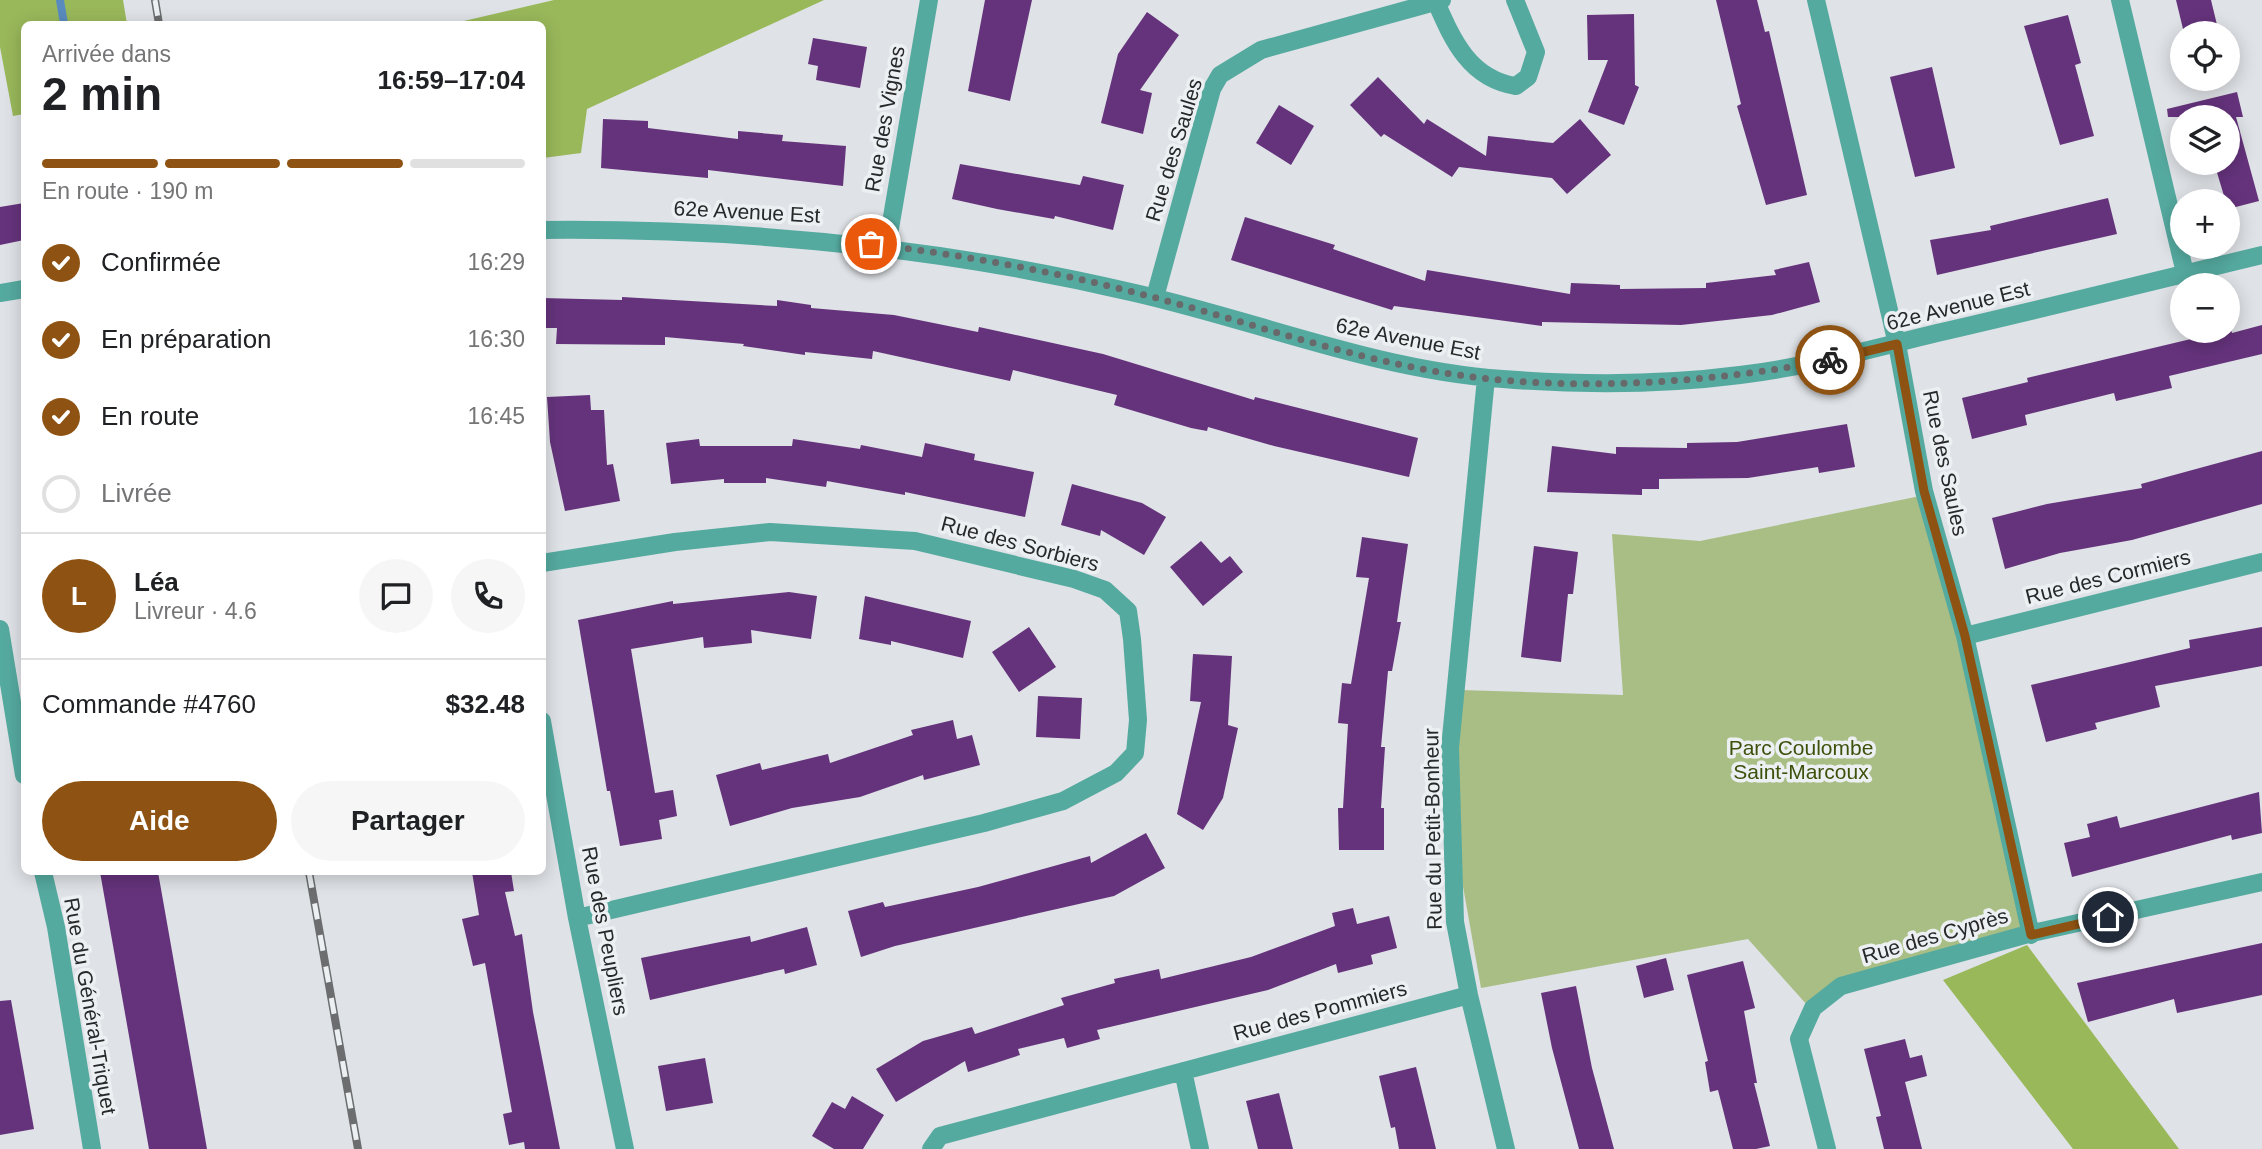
<!DOCTYPE html>
<html lang="fr">
<meta charset="utf-8">
<style>
body{margin:0;font-family:Helvetica,sans-serif;background:#f6f6f6;color:#202124;height:100vh;display:flex;flex-direction:column;font-size:26px;white-space:nowrap}
*{box-sizing:border-box;margin:0}
p{font-size:23px;color:#757577}
.icon{flex:none;width:38px;height:38px;fill:none;stroke:currentColor;stroke-width:2;stroke-linecap:round;stroke-linejoin:round}
.map{position:relative;flex:1;overflow:hidden}
.side{position:absolute;left:21px;top:21px;width:525px;height:854px;display:flex;flex-direction:column;background:#fff;border-radius:10px;box-shadow:0 4px 18px #0003}
.side>*{flex:none}
.fabs{position:absolute;left:2170px;top:21px;display:grid;gap:14px}
.fabs a{display:grid;place-items:center;width:70px;height:70px;border-radius:50%;background:#fff;box-shadow:0 4px 18px #0003;font-size:35px}
.pin{position:absolute;display:grid;place-items:center;width:60px;height:60px;color:#fff;margin:-30px;border:4px solid #fff;border-radius:50%;box-shadow:0 2px 7px #0007}
.courier{position:absolute;display:grid;place-items:center;width:70px;height:70px;margin:-35px;border:5px solid #8e5312;border-radius:50%;background:#fff;color:#222;box-shadow:0 2px 9px #0007}
.overview em{font-style:normal;font-weight:700}
.overview div{display:flex;flex-direction:column-reverse}
.overview{display:flex;align-items:center;justify-content:space-between;height:119px;padding:0 21px}
h1{font-size:46px;font-weight:700;line-height:52px}
.bar{display:grid;grid-template-columns:repeat(4,1fr);gap:10px 7px;align-content:center;height:84px;padding:0 21px}
.bar i{height:9px;border-radius:5px;background:#e0e0e0}
.bar .on{background:#8e5312}
.bar p{grid-column:span 4}
.line{display:flex;align-items:center;gap:18px;padding:0 21px;border-top:2px solid #e0e0e0}
.line div{flex:1}
.round{display:grid;place-items:center;flex:none;width:74px;height:74px;border-radius:37px;background:#f6f6f6}
ol{padding:0 21px;list-style:none}
li{display:flex;align-items:center;gap:21px;height:77px}
li p{margin-inline-start:auto}
li .icon{padding:7px;border-radius:50%;background:#8e5312;color:#fff;stroke-width:4}
li:last-child{color:#757577}
li i{width:38px;height:38px;border:4px solid #e0e0e0;border-radius:50%}
.primary-button{display:flex;gap:14px;margin-top:auto;padding:14px 21px}
.primary-button a{flex:1;height:80px;border-radius:42px;background:#8e5312;color:#fff;font-size:28px;font-weight:700;line-height:80px;text-align:center}
.primary-button a+a{background:#f6f6f6;color:#202124}
.map>svg:first-child{display:block}
</style>
<div class="map">
<svg width="2262" height="1149" viewBox="0 0 2262 1149">
<rect width="100%" height="100%" fill="#dfe2e6"/>
<!-- green -->
<path fill="#a9be85" d="M 1925,495 L 2028,934 L 1808,1006 L 1748,939 L 1481,988 L 1455,841 L 1460,690 L 1623,695 L 1612,534 L 1700,541 Z"/>
<!-- forest -->
<path fill="#99b85a" d="M 0,0 L 123,0 L 127,24 L 24,24 L 24,114 L 13,116 L 0,47 Z
M 554,0 L 824,0 L 587,109 L 581,153 L 543,158 L 542,24 L 451,24 Z
M 2027,945 L 2179,1149 L 2073,1149 L 1943,980 Z"/>
<g fill="none" stroke-linecap="round" stroke-linejoin="round">
<!-- stream -->
<path stroke="#5a8bbe" stroke-width="8" d="M 60,0 L 64,24"/>
</g>
<!-- building -->
<path fill="#65337c" d="M 985,0 L 1032,0 L 1010,101 L 968,91 Z
M 1716,0 L 1757,0 L 1765,32 L 1769,31 L 1807,195 L 1766,205 L 1737,106 L 1741,104 Z
M 2176,0 L 2211,0 L 2219,33 L 2184,33 Z
M 1147,12 L 1179,35 L 1140,90 L 1152,93 L 1143,134 L 1101,123 L 1118,54 Z
M 1634,14 L 1635,85 L 1639,87 L 1624,125 L 1588,112 L 1608,60 L 1588,60 L 1587,15 Z
M 2068,15 L 2081,63 L 2075,65 L 2094,136 L 2060,145 L 2024,26 Z
M 813,38 L 867,47 L 860,88 L 816,80 L 818,66 L 808,64 Z
M 1932,67 L 1955,168 L 1915,177 L 1890,77 Z
M 1378,77 L 1424,124 L 1427,119 L 1486,156 L 1488,136 L 1553,143 L 1580,119 L 1611,155 L 1567,194 L 1552,178 L 1459,167 L 1452,177 L 1384,134 L 1381,137 L 1350,105 Z
M 2237,92 L 2243,117 L 2236,117 L 2259,201 L 2228,209 L 2215,166 L 2228,163 L 2228,117 L 2168,117 L 2167,109 Z
M 1279,105 L 1314,126 L 1291,165 L 1256,143 Z
M 603,119 L 648,121 L 648,128 L 738,139 L 738,131 L 783,135 L 782,141 L 846,146 L 843,186 L 708,170 L 708,178 L 601,168 Z
M 960,164 L 1080,185 L 1083,176 L 1124,185 L 1113,230 L 1055,216 L 1054,219 L 997,209 L 952,199 Z
M 2108,198 L 2117,234 L 1937,275 L 1930,240 L 1991,230 L 1990,226 Z
M 24,203 L 24,240 L 0,245 L 0,207 Z
M 1245,217 L 1335,245 L 1333,249 L 1425,281 L 1427,270 L 1570,294 L 1571,283 L 1620,285 L 1620,289 L 1706,288 L 1706,283 L 1776,275 L 1774,270 L 1809,262 L 1820,302 L 1772,315 L 1681,325 L 1542,322 L 1542,326 L 1394,306 L 1392,310 L 1231,260 Z
M 622,297 L 777,306 L 777,300 L 811,305 L 811,308 L 894,315 L 978,332 L 979,327 L 1103,354 L 1254,400 L 1255,397 L 1418,438 L 1409,477 L 1274,446 L 1208,427 L 1207,431 L 1191,428 L 1114,405 L 1117,395 L 1013,370 L 1010,381 L 873,351 L 872,359 L 805,352 L 805,355 L 743,346 L 744,344 L 665,337 L 665,345 L 556,344 L 557,328 L 542,328 L 542,298 L 622,300 Z
M 2262,325 L 2262,354 L 2169,376 L 2172,388 L 2116,401 L 2114,393 L 2025,415 L 2027,425 L 1972,439 L 1962,398 L 2028,382 L 2027,378 L 2191,339 L 2190,336 L 2228,331 L 2230,327 L 2232,333 Z
M 590,395 L 591,410 L 604,410 L 607,465 L 613,464 L 620,501 L 565,511 L 550,442 L 547,397 Z
M 1847,424 L 1855,467 L 1819,473 L 1818,467 L 1748,478 L 1659,479 L 1659,489 L 1642,489 L 1642,495 L 1547,492 L 1552,446 L 1616,454 L 1616,447 L 1687,448 L 1687,443 L 1737,442 Z
M 699,439 L 700,446 L 792,446 L 793,439 L 860,449 L 861,445 L 922,457 L 925,443 L 975,454 L 974,460 L 1034,472 L 1025,517 L 905,492 L 905,495 L 827,481 L 826,487 L 766,478 L 766,483 L 724,483 L 724,479 L 671,484 L 666,443 Z
M 2262,451 L 2262,504 L 2132,540 L 2060,553 L 2005,569 L 1992,518 L 2047,504 L 2142,488 L 2141,484 Z
M 1072,484 L 1142,503 L 1166,517 L 1144,555 L 1101,530 L 1100,536 L 1061,525 Z
M 1362,537 L 1408,544 L 1397,622 L 1401,622 L 1392,671 L 1388,671 L 1381,747 L 1385,747 L 1381,808 L 1384,808 L 1384,850 L 1339,850 L 1338,808 L 1343,808 L 1348,724 L 1338,723 L 1342,683 L 1351,684 L 1369,578 L 1356,577 Z
M 1201,541 L 1221,563 L 1230,556 L 1243,572 L 1203,606 L 1170,567 Z
M 1534,546 L 1578,552 L 1573,594 L 1568,594 L 1561,662 L 1521,657 Z
M 789,592 L 817,596 L 811,639 L 751,630 L 752,643 L 704,648 L 703,637 L 631,649 L 655,793 L 673,790 L 677,816 L 659,820 L 662,839 L 620,846 L 610,791 L 607,791 L 578,620 L 673,601 L 673,604 Z
M 865,596 L 971,621 L 963,658 L 891,641 L 891,645 L 859,639 Z
M 1029,627 L 1056,667 L 1019,692 L 992,652 Z
M 2262,627 L 2262,666 L 2155,686 L 2160,707 L 2095,723 L 2097,729 L 2046,742 L 2031,685 L 2190,648 L 2189,640 Z
M 1193,654 L 1232,656 L 1228,725 L 1238,728 L 1223,798 L 1203,830 L 1177,814 L 1201,702 L 1190,701 Z
M 1038,696 L 1082,698 L 1080,739 L 1036,737 Z
M 953,720 L 957,739 L 972,735 L 980,765 L 924,780 L 923,775 L 860,797 L 792,808 L 730,826 L 716,775 L 760,763 L 762,770 L 828,754 L 830,763 L 913,735 L 911,730 Z
M 2259,792 L 2262,833 L 2232,840 L 2231,835 L 2072,877 L 2064,843 L 2090,837 L 2087,824 L 2117,816 L 2120,828 Z
M 1146,833 L 1165,868 L 1114,896 L 895,946 L 861,957 L 848,911 L 883,902 L 885,907 L 978,887 L 1090,856 L 1091,863 Z
M 100,872 L 158,872 L 207,1149 L 149,1149 Z
M 472,872 L 511,872 L 514,891 L 505,892 L 515,936 L 522,934 L 533,1012 L 560,1149 L 525,1149 L 524,1142 L 509,1145 L 503,1114 L 512,1112 L 485,963 L 473,966 L 462,919 L 479,915 Z
M 1353,908 L 1357,924 L 1389,916 L 1397,948 L 1371,955 L 1373,964 L 1338,973 L 1336,964 L 1268,990 L 1097,1030 L 1100,1039 L 1067,1048 L 1064,1038 L 1018,1049 L 1020,1055 L 968,1072 L 965,1061 L 896,1102 L 876,1069 L 923,1041 L 972,1027 L 975,1034 L 1064,1005 L 1061,998 L 1115,983 L 1114,979 L 1159,969 L 1161,979 L 1251,957 L 1335,926 L 1332,913 Z
M 807,927 L 817,965 L 785,974 L 784,969 L 650,1000 L 641,958 L 750,936 L 751,942 Z
M 2262,943 L 2262,995 L 2177,1013 L 2174,999 L 2088,1022 L 2077,983 Z
M 1666,958 L 1674,990 L 1644,998 L 1636,966 Z
M 1743,961 L 1755,1008 L 1744,1011 L 1757,1083 L 1754,1083 L 1770,1146 L 1756,1149 L 1733,1149 L 1718,1090 L 1710,1092 L 1705,1062 L 1708,1061 L 1687,975 Z
M 1576,986 L 1592,1068 L 1614,1149 L 1579,1149 L 1552,1048 L 1541,993 Z
M 11,1000 L 34,1129 L 0,1135 L 0,1001 Z
M 1905,1039 L 1910,1058 L 1922,1055 L 1927,1076 L 1905,1082 L 1922,1149 L 1884,1149 L 1876,1117 L 1881,1116 L 1864,1049 Z
M 705,1058 L 713,1103 L 666,1111 L 658,1066 Z
M 1416,1067 L 1436,1149 L 1399,1149 L 1395,1127 L 1391,1128 L 1379,1076 Z
M 1279,1093 L 1293,1149 L 1258,1149 L 1246,1101 Z
M 852,1096 L 884,1115 L 863,1149 L 834,1149 L 812,1136 L 832,1102 L 845,1109 Z"/>
<g fill="none" stroke-linecap="round" stroke-linejoin="round">
<!-- minor -->
<path stroke="#55aaa0" stroke-width="18" d="M 1816,0 L 1897,344 L 1924,491 L 1965,636 L 2031,935
M 2120,0 L 2185,273
M 1436,2 C 1453,41 1470,79 1516,86 L 1528,77 L 1536,52 L 1515,0
M 542,230 C 743,228 940,247 1135,293 C 1258,321 1376,370 1503,379 C 1580,385 1662,385 1740,375 C 1807,367 1871,349 1937,333 C 2046,308 2154,281 2262,255
M 887,246 L 929,0
M 0,293 L 24,289
M 1155,297 L 1212,89 L 1220,75 L 1261,50 L 1442,0
M 1486,378 L 1450,748 L 1455,922 L 1469,995 L 1506,1149
M 542,563 L 675,542 L 770,532 L 915,541 L 1074,579 L 1105,590 L 1128,611 L 1132,639 L 1138,720 L 1135,753 L 1116,773 L 1063,801 L 984,823 L 577,918
M 0,629 L 24,775
M 1965,636 L 2262,562
M 542,721 L 577,918 L 625,1149
M 43,872 L 56,927 L 92,1149
M 1183,1071 L 1200,1149
M 931,1149 L 940,1136 L 1469,995
M 1827,1149 L 1799,1039 L 1813,1008 L 1841,986 L 2028,934 L 2262,882"/>
<!-- rail casing -->
<g stroke="#6b6d6f" stroke-width="8">
<path id="rail" d="M 155,0 L 159,24
M 309,872 L 358,1149"/>
</g>
<!-- rail -->
<use href="#rail" stroke="#ecf0f3" stroke-width="5" stroke-dasharray="16" stroke-linecap="butt"/>
</g>
<g fill="none" stroke-linecap="round" stroke-linejoin="round">
<!-- done -->
<path stroke="#67696b" stroke-width="7" stroke-dasharray="0 12.6" d="M 871,244 C 973,256 1079,276 1178,304 C 1273,330 1367,363 1466,376 C 1582,392 1715,382 1830,360"/>
<!-- route -->
<path stroke="#8e5312" stroke-width="9" d="M 1830,360 L 1897,344 L 1924,491 L 1965,636 L 2031,935 L 2108,917"/>
</g>
<g text-anchor="middle" stroke-width="7" stroke-linejoin="round" paint-order="stroke">
<!-- street labels -->
<g font-size="21" fill="#272829" stroke="#ecf0f3">
<text transform="translate(885 119) rotate(-80)" y="7">Rue des Vignes</text>
<text transform="translate(1174 150) rotate(-73)" y="7">Rue des Saules</text>
<text transform="translate(747 212) rotate(3)" y="7">62e Avenue Est</text>
<text transform="translate(1958 306) rotate(-14)" y="7">62e Avenue Est</text>
<text transform="translate(1408 339) rotate(11)" y="7">62e Avenue Est</text>
<text transform="translate(1945 463) rotate(78)" y="7">Rue des Saules</text>
<text transform="translate(1020 544) rotate(15)" y="7">Rue des Sorbiers</text>
<text transform="translate(2108 577) rotate(-14)" y="7">Rue des Cormiers</text>
<text transform="translate(1433 829) rotate(-91)" y="7">Rue du Petit-Bonheur</text>
<text transform="translate(605 931) rotate(79)" y="7">Rue des Peupliers</text>
<text transform="translate(1935 936) rotate(-16)" y="7">Rue des Cyprès</text>
<text transform="translate(90 1006) rotate(80)" y="7">Rue du Général-Triquet</text>
<text transform="translate(1320 1011) rotate(-15)" y="7">Rue des Pommiers</text>
</g>
<!-- park labels -->
<g font-size="21" fill="#3d510b" stroke="#ecf0f3">
<text x="1801" y="755">Parc Coulombe<tspan x="1801" dy="24">Saint-Marcoux</tspan></text>
</g>
</g>
</svg>
<div class="fabs">
<a><svg class="icon" aria-label="locate" viewBox="0 0 24 24"><circle cx="12" cy="12" r="6"/><path d="M12 2v4M12 18v4M2 12h4M18 12h4"/></svg></a>
<a><svg class="icon" aria-label="layers" viewBox="0 0 24 24"><path d="M12 4l9 5-9 5-9-5zM3 14l9 5 9-5"/></svg></a>
<a>+</a>
<a>−</a>
</div>
<div class="pin" style="left:871px;top:244px;background:#ea580c"><svg class="icon" aria-label="bag" viewBox="0 0 24 24"><path d="M5 8h14l-1 12H6zM9 8a3 3 0 0 1 6 0"/></svg></div>
<div class="pin" style="left:2108px;top:917px;background:#1f2937"><svg class="icon" aria-label="home" viewBox="0 0 24 24"><path d="M3 11l9-7 9 7M6 9v11h12V9"/></svg></div>
<div class="courier" style="left:1830px;top:360px"><svg class="icon" aria-label="bike" viewBox="0 0 24 24"><circle cx="6" cy="16" r="4"/><circle cx="18" cy="16" r="4"/><path d="M6 16l4-8h5l3 8M10 8l3 8H6M13 5h3"/></svg></div>
<section class="side">
<div class="overview"><div><h1>2 min</h1><p>Arrivée dans</p></div><em>16:59–17:04</em></div>
<div class="bar"><i class="on"></i><i class="on"></i><i class="on"></i><i></i><p>En route · 190 m</p></div>
<ol>
<li><svg class="icon" aria-label="check" viewBox="0 0 24 24"><path d="M5 12l5 5 9-10"/></svg>Confirmée<p>16:29</p></li>
<li><svg class="icon" aria-label="check" viewBox="0 0 24 24"><path d="M5 12l5 5 9-10"/></svg>En préparation<p>16:30</p></li>
<li><svg class="icon" aria-label="check" viewBox="0 0 24 24"><path d="M5 12l5 5 9-10"/></svg>En route<p>16:45</p></li>
<li><i></i>Livrée</li>
</ol>
<div class="line" style="height:126px"><b class="round" style="background:#8e5312;color:#fff">L</b><div><b>Léa</b><p>Livreur · 4.6</p></div><a class="round"><svg class="icon" aria-label="chat" viewBox="0 0 24 24"><path d="M4 5h16v11H9l-5 4z"/></svg></a><a class="round"><svg class="icon" aria-label="phone" viewBox="0 0 24 24"><path d="M5 4h4l2 5-3 2q2 4 5 5l2-3 5 2v4C11 20 4 13 5 4z"/></svg></a></div>
<div class="line" style="height:91px"><div>Commande #4760</div><b>$32.48</b></div>
<div class="primary-button"><a>Aide</a><a>Partager</a></div>
</section>
</div>
